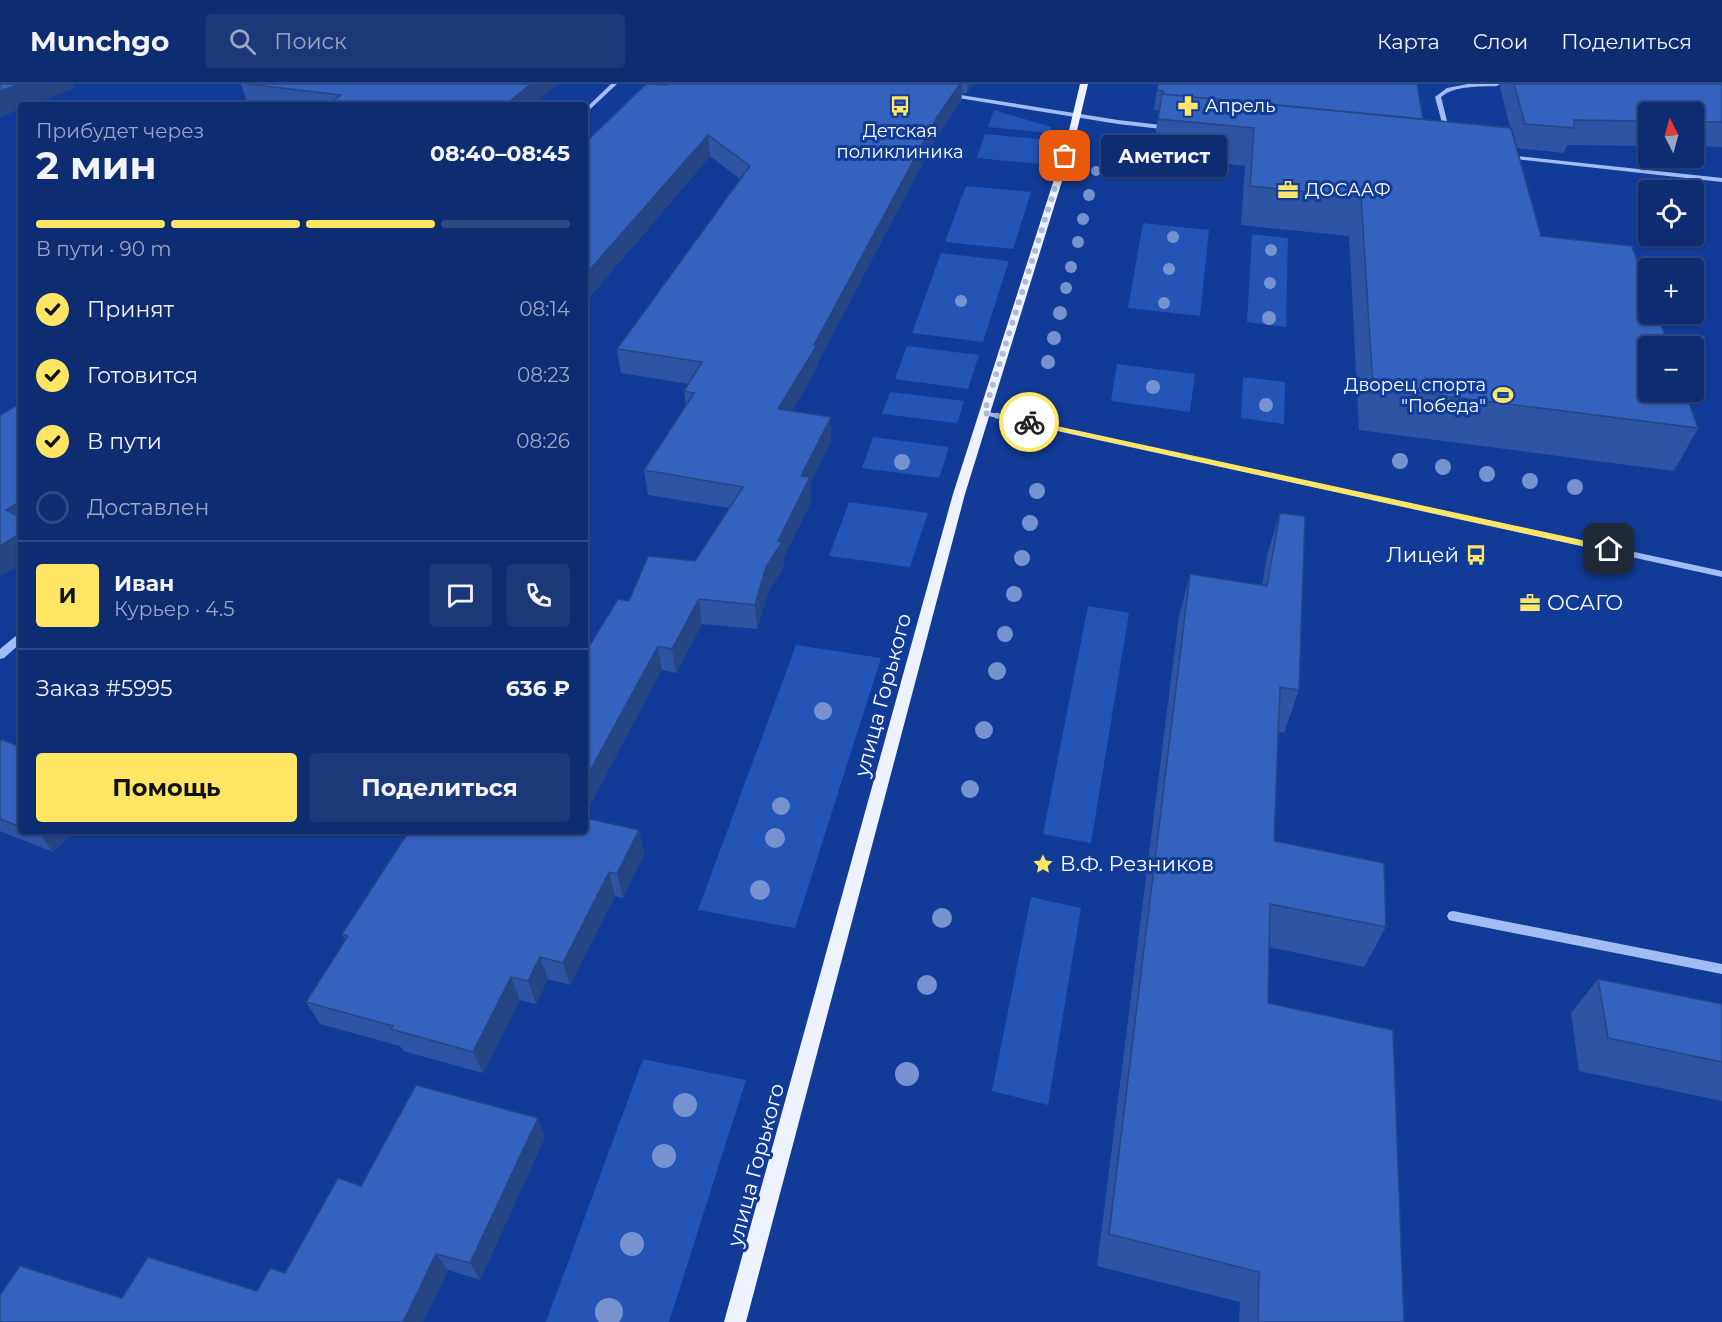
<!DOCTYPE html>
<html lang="ru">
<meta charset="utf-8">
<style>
body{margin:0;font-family:Montserrat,sans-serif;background:#1b3879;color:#f1f3f6;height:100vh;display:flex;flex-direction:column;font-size:22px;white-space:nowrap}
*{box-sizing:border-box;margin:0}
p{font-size:20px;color:#9aa7c3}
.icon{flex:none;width:33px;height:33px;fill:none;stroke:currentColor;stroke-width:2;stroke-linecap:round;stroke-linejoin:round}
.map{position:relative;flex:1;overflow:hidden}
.drawer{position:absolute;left:18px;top:18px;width:570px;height:732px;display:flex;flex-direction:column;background:#0d2c71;border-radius:6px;box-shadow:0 2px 4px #0004,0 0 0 2px #2d4884}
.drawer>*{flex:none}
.needle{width:39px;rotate:354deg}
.tools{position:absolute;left:1638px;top:18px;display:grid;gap:12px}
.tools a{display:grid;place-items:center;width:66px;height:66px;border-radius:6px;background:#0d2c71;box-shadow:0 2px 4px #0004,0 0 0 2px #2d4884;font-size:30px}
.pin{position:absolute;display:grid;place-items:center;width:51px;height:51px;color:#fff;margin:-26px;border-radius:12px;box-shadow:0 3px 9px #0006}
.courier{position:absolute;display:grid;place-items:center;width:60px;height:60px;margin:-30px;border:4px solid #ffe564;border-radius:50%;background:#fff;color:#222;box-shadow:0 2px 8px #0007}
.bubble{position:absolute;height:42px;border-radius:6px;background:#0d2c71;box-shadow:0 2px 4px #0004,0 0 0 2px #2d4884;font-size:20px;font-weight:700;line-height:42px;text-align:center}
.summary em{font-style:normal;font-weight:700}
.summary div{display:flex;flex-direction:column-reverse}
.summary{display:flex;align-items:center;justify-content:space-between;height:102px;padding:0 18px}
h1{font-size:39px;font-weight:700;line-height:45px}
.bar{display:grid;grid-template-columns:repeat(4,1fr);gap:9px 6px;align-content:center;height:72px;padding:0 18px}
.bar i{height:8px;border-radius:4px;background:#2d4884}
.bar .current{background:#ffe564}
.bar p{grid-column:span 4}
.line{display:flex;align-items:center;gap:15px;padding:0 18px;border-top:2px solid #2d4884}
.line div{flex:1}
.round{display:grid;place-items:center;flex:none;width:63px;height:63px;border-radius:6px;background:#1b3879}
ol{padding:0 18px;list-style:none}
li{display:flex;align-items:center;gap:18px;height:66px}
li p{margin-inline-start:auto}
li .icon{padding:6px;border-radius:50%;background:#ffe564;color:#111;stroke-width:4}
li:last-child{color:#9aa7c3}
li i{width:33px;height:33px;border:3px solid #2d4884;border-radius:50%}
.button{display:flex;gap:12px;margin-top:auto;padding:12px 18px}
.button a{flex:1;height:69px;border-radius:6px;background:#ffe564;color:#111;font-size:24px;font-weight:700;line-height:69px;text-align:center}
.button a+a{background:#1b3879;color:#f1f3f6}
header{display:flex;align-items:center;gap:36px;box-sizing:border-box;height:84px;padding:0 30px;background:#0d2c71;border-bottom:2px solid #2d4884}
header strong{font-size:28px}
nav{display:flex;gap:33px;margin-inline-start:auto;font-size:21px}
.search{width:420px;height:54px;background:#1b3879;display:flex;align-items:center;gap:15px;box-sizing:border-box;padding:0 21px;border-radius:6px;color:#9aa7c3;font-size:22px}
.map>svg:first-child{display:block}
</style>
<header>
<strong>Munchgo</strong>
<div class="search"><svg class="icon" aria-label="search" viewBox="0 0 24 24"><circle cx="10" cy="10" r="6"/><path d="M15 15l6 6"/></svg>Поиск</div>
<nav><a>Карта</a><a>Слои</a><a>Поделиться</a></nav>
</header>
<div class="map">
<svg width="1722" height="1238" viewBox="0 0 1722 1238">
<rect width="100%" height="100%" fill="#113b97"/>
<!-- green -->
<path fill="#2354b6" d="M 994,26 L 1051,43 L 1050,49 L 988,43 Z
M 985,50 L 1047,56 L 1040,80 L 977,74 Z
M 966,102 L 1031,108 L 1013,165 L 945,158 Z
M 1143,139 L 1209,146 L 1200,232 L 1128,224 Z
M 1252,150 L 1288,154 L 1286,243 L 1247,238 Z
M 941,169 L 1009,177 L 983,258 L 912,249 Z
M 907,262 L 979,271 L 968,305 L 895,295 Z
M 1117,280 L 1195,290 L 1190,328 L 1111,317 Z
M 1243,293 L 1285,298 L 1284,340 L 1241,334 Z
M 890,308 L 964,317 L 957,339 L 882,330 Z
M 873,353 L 949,363 L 939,394 L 862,384 Z
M 849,418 L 928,429 L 910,483 L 829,472 Z
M 1088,522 L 1129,529 L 1091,759 L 1043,750 Z
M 796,561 L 881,574 L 795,844 L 698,826 Z
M 1031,813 L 1081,824 L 1048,1021 L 992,1007 Z
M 643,975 L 746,996 L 669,1238 L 546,1238 Z"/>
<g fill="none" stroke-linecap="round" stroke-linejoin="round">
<!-- minor -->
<path fill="#a1bdf4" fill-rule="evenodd" d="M 611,0 L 617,0 L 585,30 L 585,25 Z
M 1468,0 L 1500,0 L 1497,2 C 1479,3 1456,1 1441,13 L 1450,49 L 1445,50 L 1435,13 L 1447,4 Z
M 948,9 L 1118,36 L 1170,42 L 1173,44 L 1170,46 L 1118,40 L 946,12 L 945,11 Z
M 1507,71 L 1722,94 L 1722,98 L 1505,74 L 1505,72 Z
M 981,327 L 984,327 L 1722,487 L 1722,493 L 984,331 L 980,329 Z
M 21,550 L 21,559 L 4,574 L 0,575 L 0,565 L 17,551 Z
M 1453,827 L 1722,880 L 1722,890 L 1453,837 L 1449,836 L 1447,832 L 1449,828 Z"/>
<!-- major -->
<path fill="#eef2ff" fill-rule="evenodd" d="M 1080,0 L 1088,0 L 1075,55 L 965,410 L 746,1238 L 724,1238 L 953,410 L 1067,55 Z"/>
</g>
<!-- trees -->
<g fill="#7693d0">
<circle cx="1096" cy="87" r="5"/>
<circle cx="1089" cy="111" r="6"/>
<circle cx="1083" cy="135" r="6"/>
<circle cx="1173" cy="153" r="6"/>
<circle cx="1078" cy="158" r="6"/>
<circle cx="1271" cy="166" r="6"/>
<circle cx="1071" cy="183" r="6"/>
<circle cx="1169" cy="185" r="6"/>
<circle cx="1270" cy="199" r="6"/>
<circle cx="1066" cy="204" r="6"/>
<circle cx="961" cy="217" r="6"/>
<circle cx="1164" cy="219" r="6"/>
<circle cx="1060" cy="229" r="7"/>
<circle cx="1269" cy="234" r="7"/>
<circle cx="1054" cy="254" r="7"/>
<circle cx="1048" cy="278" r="7"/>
<circle cx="1153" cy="303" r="7"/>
<circle cx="1266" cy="321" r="7"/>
<circle cx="1400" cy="377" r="8"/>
<circle cx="902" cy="378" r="8"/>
<circle cx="1443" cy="383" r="8"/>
<circle cx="1487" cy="390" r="8"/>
<circle cx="1530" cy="397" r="8"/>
<circle cx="1575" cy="403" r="8"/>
<circle cx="1037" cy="407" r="8"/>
<circle cx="1030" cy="439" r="8"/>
<circle cx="1022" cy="474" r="8"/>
<circle cx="1014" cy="510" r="8"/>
<circle cx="1005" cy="550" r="8"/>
<circle cx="997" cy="587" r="9"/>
<circle cx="823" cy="627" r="9"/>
<circle cx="984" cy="646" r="9"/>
<circle cx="970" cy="705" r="9"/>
<circle cx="781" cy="722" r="9"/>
<circle cx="775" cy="754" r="10"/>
<circle cx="760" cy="806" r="10"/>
<circle cx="942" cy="834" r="10"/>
<circle cx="927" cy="901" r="10"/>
<circle cx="907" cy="990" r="12"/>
<circle cx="685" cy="1021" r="12"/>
<circle cx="664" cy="1072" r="12"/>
<circle cx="632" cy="1160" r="12"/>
<circle cx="609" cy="1228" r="14"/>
</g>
<!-- wall -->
<path fill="#2e54a3" d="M 241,0 L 558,0 L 532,21 L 272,21 L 247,18 Z
M 667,0 L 973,0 L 967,9 L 962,9 L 961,17 L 936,54 L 817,280 L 817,284 L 792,327 L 831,333 L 831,357 L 810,400 L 811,418 L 783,475 L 784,483 L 768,508 L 757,545 L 702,540 L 676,589 L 662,586 L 629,517 L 695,477 L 729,424 L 648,411 L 644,386 L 686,322 L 684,307 L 689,300 L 621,289 L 617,265 L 740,95 L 710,72 L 590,213 L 585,212 L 585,59 Z
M 1158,0 L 1423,35 L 1510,43 L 1500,3 L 1501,0 L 1722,0 L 1722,63 L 1694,62 L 1694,28 L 1648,28 L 1648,62 L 1567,61 L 1564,69 L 1517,64 L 1541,152 L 1698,344 L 1674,387 L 1359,346 L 1349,152 L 1241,141 L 1245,82 L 1152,72 L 1159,27 L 1154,26 Z
M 1280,429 L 1299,606 L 1284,649 L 1278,648 L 1274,757 L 1386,843 L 1364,883 L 1269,863 L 1268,919 L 1404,1238 L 1239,1238 L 1240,1218 L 1097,1182 L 1179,532 L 1190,490 L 1262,501 L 1267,471 Z
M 0,655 L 21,663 L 21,747 L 74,747 L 53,768 L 0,747 Z
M 639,746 L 644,770 L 623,814 L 615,812 L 570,901 L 548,895 L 536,920 L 520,916 L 483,989 L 403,967 L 400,962 L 320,940 L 306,918 L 346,857 L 342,850 Z
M 1598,895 L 1722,920 L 1722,1017 L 1579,987 L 1571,929 Z
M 545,1053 L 480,1196 L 448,1186 L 423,1238 L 122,1214 L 257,1207 L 285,1189 L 361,1102 Z"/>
<!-- shaded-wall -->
<path fill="#254584" d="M 19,0 L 73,0 L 75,4 L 31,21 L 21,21 L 21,25 L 0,33 L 0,7 Z
M 531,0 L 558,0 L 532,21 L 505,21 Z
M 960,0 L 962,0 L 961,17 L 936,54 L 817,280 L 817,284 L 779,349 L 778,325 L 937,33 Z
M 967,0 L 973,0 L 967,9 Z
M 708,51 L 710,72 L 590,213 L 586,190 Z
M 831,333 L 831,357 L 810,400 L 811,418 L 783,475 L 784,483 L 768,508 L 757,545 L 755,521 L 766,483 L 778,457 L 801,392 Z
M 21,417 L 21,447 L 6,426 Z
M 21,449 L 21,480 L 0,493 L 0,462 Z
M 699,515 L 702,540 L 676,589 L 672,565 Z
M 658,562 L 662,586 L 585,731 L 585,696 Z
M 639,746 L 644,770 L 623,814 L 617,790 Z
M 42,747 L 74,747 L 53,768 L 39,749 Z
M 609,788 L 615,812 L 570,901 L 563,879 Z
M 540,873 L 548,895 L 536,920 L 528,897 Z
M 511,893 L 520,916 L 483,989 L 473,968 Z
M 538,1034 L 545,1053 L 480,1196 L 470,1179 Z
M 436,1170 L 448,1186 L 423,1238 L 403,1238 Z"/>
<!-- building -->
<path fill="#3562bd" stroke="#254584" stroke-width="1.5" d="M 0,0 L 19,0 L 0,7 Z
M 247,0 L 531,0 L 505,21 L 327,21 L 341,11 Z
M 646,0 L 666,1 L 667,0 L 960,0 L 937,33 L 814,261 L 817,261 L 778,325 L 831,333 L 801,392 L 810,393 L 778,457 L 782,458 L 766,483 L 755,521 L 699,515 L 672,565 L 658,562 L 585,696 L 585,569 L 618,515 L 629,517 L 648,472 L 695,477 L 743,403 L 644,386 L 694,309 L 684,307 L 702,278 L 617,265 L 750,82 L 708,51 L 586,190 L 585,190 L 585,59 Z
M 1158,0 L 1417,0 L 1423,35 L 1163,10 L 1163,7 L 1157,6 Z
M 1514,0 L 1722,0 L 1722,38 L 1694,38 L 1694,28 L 1648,28 L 1648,37 L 1574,36 L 1574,44 L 1525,40 Z
M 1162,10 L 1511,44 L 1541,152 L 1632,162 L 1648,207 L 1648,230 L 1657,230 L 1669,262 L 1648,262 L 1648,308 L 1685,308 L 1698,344 L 1373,303 L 1361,113 L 1250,102 L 1254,44 L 1158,35 Z
M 21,319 L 21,417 L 6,426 L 21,434 L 21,449 L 0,462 L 0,331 Z
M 1280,429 L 1305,432 L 1299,606 L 1280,603 L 1274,757 L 1384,779 L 1386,843 L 1270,820 L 1268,919 L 1393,946 L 1404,1238 L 1258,1238 L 1259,1188 L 1109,1150 L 1190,490 L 1267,502 Z
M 0,655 L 21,663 L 21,743 L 0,735 Z
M 585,734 L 639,746 L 617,790 L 609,788 L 563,879 L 540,873 L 528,897 L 511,893 L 473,968 L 391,945 L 393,942 L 306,918 L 348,852 L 342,850 L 409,747 L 585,747 Z
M 33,747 L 42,747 L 39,749 Z
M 1598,895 L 1722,920 L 1722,978 L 1608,954 Z
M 416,1001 L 538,1034 L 470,1179 L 436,1170 L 403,1238 L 0,1238 L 0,1211 L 20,1182 L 122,1214 L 148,1173 L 257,1207 L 270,1184 L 285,1189 L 338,1094 L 361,1102 Z"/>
<!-- route -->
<path fill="#ffe564" d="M 1029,336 L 1609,462 L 1613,465 L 1609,468 L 1027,340 L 1027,337 Z"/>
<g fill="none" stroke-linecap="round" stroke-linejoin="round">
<!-- done -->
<path stroke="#acbadb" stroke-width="6" stroke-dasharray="0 10.8" d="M 1029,338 L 984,329 L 1065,72"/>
</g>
<!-- icons -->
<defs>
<g id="bus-bare" transform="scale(1.62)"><path d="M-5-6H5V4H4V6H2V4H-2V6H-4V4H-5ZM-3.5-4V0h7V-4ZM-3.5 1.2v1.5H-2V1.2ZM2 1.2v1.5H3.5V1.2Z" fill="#ffe564" stroke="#113b97" stroke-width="2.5" paint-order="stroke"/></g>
<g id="pharmacy-bare" transform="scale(1.62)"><path d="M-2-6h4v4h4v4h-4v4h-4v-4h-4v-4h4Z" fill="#ffe564" stroke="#113b97" stroke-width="2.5" paint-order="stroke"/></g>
<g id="office-bare" transform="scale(1.62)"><path d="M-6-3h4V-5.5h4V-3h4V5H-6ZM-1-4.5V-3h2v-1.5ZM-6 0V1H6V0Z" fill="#ffe564" stroke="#113b97" stroke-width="2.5" paint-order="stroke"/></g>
<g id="stadium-bare" transform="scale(1.62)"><path d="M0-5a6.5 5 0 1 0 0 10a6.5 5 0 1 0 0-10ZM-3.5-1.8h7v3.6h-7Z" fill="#ffe564" stroke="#113b97" stroke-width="2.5" paint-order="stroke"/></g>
<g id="sight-bare" transform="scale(1.62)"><path d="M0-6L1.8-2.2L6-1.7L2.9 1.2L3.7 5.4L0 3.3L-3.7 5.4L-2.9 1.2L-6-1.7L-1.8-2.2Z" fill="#ffe564" stroke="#113b97" stroke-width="2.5" paint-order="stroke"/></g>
</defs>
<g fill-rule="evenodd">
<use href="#bus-bare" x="900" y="22"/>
<use href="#pharmacy-bare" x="1188" y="22"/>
<use href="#office-bare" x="1288" y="106"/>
<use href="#stadium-bare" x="1503" y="311"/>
<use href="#bus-bare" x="1476" y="471"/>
<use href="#office-bare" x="1530" y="519"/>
<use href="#sight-bare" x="1043" y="780"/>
</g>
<g text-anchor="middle" stroke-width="6" stroke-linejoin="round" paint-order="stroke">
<!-- far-poi labels -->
<g font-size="18" fill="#fff" stroke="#113b97" text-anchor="start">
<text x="1205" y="28">Апрель</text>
<text x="900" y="53" text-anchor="middle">Детская<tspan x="900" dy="21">поликлиника</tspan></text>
<text x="1305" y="112">ДОСААФ</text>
<text x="1486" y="307" text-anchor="end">Дворец спорта<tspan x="1486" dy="21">"Победа"</tspan></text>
</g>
<!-- poi labels -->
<g font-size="21" fill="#fff" stroke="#113b97" text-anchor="start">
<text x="1459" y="478" text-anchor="end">Лицей</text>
<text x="1547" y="526">ОСАГО</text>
<text x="1060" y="787">В.Ф. Резников</text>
</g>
<!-- street labels -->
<g font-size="21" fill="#fff" stroke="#113b97">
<text transform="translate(883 611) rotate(-75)" y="7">улица Горького</text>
<text transform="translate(756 1081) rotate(-75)" y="7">улица Горького</text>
</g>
</g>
</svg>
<div class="tools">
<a><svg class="needle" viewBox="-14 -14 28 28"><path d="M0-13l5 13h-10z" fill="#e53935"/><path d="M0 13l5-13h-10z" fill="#9aa7c3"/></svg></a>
<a><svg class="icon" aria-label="locate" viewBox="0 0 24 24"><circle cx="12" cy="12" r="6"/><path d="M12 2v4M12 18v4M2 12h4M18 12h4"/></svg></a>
<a>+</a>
<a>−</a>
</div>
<div class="pin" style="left:1065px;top:72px;background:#ea580c"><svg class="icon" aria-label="bag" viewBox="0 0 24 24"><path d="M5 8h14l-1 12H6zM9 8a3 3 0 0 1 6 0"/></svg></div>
<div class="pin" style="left:1609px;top:465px;background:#1f2937"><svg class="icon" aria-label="home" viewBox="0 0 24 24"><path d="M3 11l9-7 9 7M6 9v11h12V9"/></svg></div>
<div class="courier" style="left:1029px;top:338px"><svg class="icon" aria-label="bike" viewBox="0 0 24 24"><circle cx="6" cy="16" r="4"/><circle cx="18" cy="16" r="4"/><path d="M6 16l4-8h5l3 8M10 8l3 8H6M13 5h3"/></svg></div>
<div class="bubble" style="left:1101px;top:51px;width:126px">Аметист</div>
<section class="drawer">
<div class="summary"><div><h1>2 мин</h1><p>Прибудет через</p></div><em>08:40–08:45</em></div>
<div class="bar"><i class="current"></i><i class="current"></i><i class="current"></i><i></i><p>В пути · 90 m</p></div>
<ol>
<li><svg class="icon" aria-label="check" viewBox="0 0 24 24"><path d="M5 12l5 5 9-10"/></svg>Принят<p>08:14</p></li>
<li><svg class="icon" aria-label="check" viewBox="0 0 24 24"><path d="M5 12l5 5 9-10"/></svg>Готовится<p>08:23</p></li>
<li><svg class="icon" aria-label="check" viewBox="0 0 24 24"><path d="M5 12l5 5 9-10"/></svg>В пути<p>08:26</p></li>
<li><i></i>Доставлен</li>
</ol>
<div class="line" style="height:108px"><b class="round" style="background:#ffe564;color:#111">И</b><div><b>Иван</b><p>Курьер · 4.5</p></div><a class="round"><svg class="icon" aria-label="chat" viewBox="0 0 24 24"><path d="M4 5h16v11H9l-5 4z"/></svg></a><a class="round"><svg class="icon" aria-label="phone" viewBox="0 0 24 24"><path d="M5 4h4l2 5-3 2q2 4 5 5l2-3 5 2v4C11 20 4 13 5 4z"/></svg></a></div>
<div class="line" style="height:78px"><div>Заказ #5995</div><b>636 ₽</b></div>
<div class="button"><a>Помощь</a><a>Поделиться</a></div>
</section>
</div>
